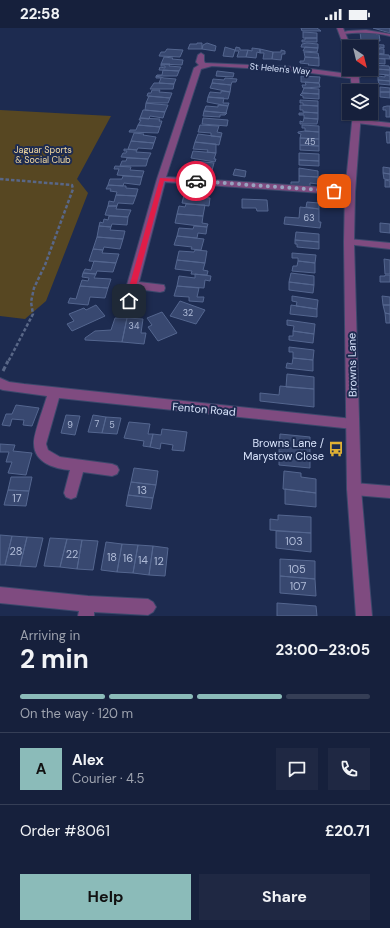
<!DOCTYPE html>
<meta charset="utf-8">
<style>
body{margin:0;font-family:"DM Sans",sans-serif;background:#1f2843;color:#f1f3f6;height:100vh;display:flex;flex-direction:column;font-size:15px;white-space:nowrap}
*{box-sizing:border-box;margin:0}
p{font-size:13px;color:#9ea3af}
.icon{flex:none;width:22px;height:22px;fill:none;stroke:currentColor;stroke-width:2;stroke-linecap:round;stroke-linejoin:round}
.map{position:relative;height:588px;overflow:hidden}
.panel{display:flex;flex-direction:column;background:#16203c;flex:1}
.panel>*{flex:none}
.needle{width:26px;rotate:145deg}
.fabs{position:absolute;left:342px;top:12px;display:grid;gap:8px}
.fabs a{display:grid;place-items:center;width:36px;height:36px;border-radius:0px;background:#16203c;box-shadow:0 1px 3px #0004,0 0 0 1px #353e56;font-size:20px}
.pin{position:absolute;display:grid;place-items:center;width:34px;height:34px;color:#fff;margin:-17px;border-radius:8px;box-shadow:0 2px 6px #0006}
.courier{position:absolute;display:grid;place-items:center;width:40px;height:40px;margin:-20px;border:3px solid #e11d48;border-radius:50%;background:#fff;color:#222;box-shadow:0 1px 5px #0007}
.summary em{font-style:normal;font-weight:700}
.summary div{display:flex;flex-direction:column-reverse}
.summary{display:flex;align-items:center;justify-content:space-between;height:68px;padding:0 20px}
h1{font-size:26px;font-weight:700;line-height:30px}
.bar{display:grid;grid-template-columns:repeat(4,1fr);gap:6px 4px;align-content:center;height:48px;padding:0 20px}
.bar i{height:5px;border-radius:3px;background:#353e56}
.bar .on{background:#8bbbb9}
.bar p{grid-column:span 4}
.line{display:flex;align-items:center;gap:10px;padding:0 20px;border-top:1px solid #353e56}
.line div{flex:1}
.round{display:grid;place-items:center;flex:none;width:42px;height:42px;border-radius:0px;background:#1f2843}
.primary-button{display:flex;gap:8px;margin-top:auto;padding:8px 20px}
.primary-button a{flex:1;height:46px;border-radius:0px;background:#8bbbb9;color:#111;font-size:16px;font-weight:700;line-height:46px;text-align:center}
.primary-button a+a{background:#1f2843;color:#f1f3f6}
.status{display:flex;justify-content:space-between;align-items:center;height:28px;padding:0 20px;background:#16203c;direction:ltr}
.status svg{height:11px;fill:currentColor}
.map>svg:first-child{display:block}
</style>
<div class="status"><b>22:58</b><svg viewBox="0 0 49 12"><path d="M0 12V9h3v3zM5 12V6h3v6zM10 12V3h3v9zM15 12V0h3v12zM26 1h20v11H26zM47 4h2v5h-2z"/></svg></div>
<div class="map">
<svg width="390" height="588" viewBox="0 0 390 588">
<rect width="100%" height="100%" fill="#1d2b50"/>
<!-- green -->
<path fill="#574722" d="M 0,82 L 111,88 L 77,151 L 88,165 L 46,273 L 25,291 L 0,288 Z"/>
<!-- building -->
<path fill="#384870" stroke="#54668f" d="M 301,0 L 317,0 L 321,3 L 302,3 Z
M 373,0 L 390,0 L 390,5 Z
M 303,4 L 317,5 L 317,10 L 303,10 Z
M 360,4 L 376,4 L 376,6 L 379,6 L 380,13 L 361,12 Z
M 305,10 L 317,10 L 317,14 L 302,14 L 302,12 L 305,12 Z
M 197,15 L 202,15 L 202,21 L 188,21 L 190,16 L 197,16 Z
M 207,15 L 216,18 L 215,23 L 202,21 L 203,17 Z
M 307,15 L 318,16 L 318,20 L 301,19 L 302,16 Z
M 368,16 L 384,17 L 384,20 L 380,19 L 380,21 L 371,20 L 371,19 L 368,19 Z
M 225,19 L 235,22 L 233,29 L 223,28 Z
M 236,19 L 240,20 L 240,22 L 248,22 L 246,29 L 237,29 L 239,23 L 235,23 Z
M 305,19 L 318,20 L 317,24 L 303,23 Z
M 252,20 L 260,21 L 260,25 L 257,24 L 256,30 L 246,29 L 248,22 L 252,23 Z
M 371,20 L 384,21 L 384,26 L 371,24 Z
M 167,21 L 183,22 L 180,29 L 159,28 L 161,24 L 165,24 Z
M 260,21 L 273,24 L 272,31 L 263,31 L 264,25 L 260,25 Z
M 281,22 L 285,23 L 285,26 L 282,26 L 281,32 L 272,31 L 273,24 L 281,24 Z
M 304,24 L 318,25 L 319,30 L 305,29 Z
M 371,26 L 389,27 L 390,31 L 372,30 Z
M 164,29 L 173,30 L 172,31 L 183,32 L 182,37 L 161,36 Z
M 305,29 L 319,30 L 319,38 L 308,37 L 309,36 L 300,35 L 300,33 L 304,33 Z
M 372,30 L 385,31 L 385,36 L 373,35 Z
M 161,36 L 170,36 L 169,38 L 181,39 L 179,43 L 159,42 L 160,39 L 165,40 L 165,38 L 161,38 Z
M 376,37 L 389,38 L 390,42 L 376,41 Z
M 376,41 L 390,42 L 390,47 L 377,46 Z
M 163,42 L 179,43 L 177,48 L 156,48 L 157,47 L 162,47 Z
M 217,43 L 234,45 L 233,49 L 216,48 Z
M 385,47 L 390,48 L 390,53 L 378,52 L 378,48 L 385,49 Z
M 156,48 L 164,50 L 176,51 L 174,56 L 159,55 L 161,50 L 156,50 Z
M 301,48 L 320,49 L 319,55 L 301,54 Z
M 225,50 L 237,51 L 236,54 L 232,54 L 231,57 L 212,55 L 213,51 L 224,52 Z
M 378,52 L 390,53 L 390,57 L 379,56 Z
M 305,54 L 319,55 L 320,59 L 303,60 L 302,57 L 306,57 Z
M 154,55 L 159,55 L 174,56 L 173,61 L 150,61 Z
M 212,55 L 231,57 L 230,64 L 210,60 Z
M 380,59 L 390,60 L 390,64 L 380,64 Z
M 304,60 L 319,61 L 319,66 L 302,65 Z
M 152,62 L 160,62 L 159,64 L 172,65 L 170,70 L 147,68 L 148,65 L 151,65 Z
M 221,63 L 230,64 L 228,71 L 208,69 L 210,64 L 221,65 Z
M 380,64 L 390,64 L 390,70 L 380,69 Z
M 302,65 L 319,66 L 319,71 L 303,70 L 303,68 L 300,67 Z
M 149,68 L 170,70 L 168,75 L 146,75 Z
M 208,69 L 224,70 L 223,75 L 229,75 L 228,78 L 207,74 Z
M 300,72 L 318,73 L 318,78 L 303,77 L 303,75 L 300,75 Z
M 146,75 L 155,76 L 168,77 L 165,84 L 145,82 Z
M 218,77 L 228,78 L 226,85 L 204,83 L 206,78 L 218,79 Z
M 300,77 L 318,78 L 318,85 L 303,84 L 303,82 L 300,82 Z
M 387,78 L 390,78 L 390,89 L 386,89 L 386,82 L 383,82 L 383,79 Z
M 143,82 L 145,82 L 165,84 L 163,90 L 150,88 L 149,91 L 140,90 Z
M 204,83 L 226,85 L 227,85 L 225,87 L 220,87 L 220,89 L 203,88 Z
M 304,84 L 318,85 L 318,91 L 304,90 L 304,87 L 299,87 L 299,85 L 304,85 Z
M 140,90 L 160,91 L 159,93 L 162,93 L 160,99 L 138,97 L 141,92 L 139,92 Z
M 203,90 L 228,92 L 227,98 L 202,96 Z
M 304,90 L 318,91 L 317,96 L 300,96 L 300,93 L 303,94 Z
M 138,97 L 160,99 L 158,105 L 129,104 L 130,102 L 136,102 Z
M 200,97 L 219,98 L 217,104 L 222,105 L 221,109 L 211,108 L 211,105 L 198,104 Z
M 302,97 L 319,98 L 319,104 L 305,103 L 305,100 L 302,100 Z
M 305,103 L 319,104 L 319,111 L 300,110 L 301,106 L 298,105 L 298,104 Z
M 386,104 L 390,104 L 390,115 L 387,115 Z
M 134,105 L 144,106 L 143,107 L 156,109 L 154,115 L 131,113 Z
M 198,106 L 221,109 L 219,117 L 195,114 Z
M 300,110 L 319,111 L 319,118 L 300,117 Z
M 131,113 L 154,115 L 152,121 L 138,120 L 137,122 L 128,121 Z
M 195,114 L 216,116 L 216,125 L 207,124 L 208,122 L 193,121 Z
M 300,117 L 319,118 L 319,123 L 300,122 Z
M 124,121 L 137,122 L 136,124 L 151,125 L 148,131 L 121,129 L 123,125 L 126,125 L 127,123 L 124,123 Z
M 193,123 L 216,125 L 214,131 L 216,131 L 215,134 L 191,130 Z
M 299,125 L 319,126 L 319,133 L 299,132 Z
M 127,130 L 148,131 L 146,138 L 120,138 L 122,133 L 126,133 Z
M 299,132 L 319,133 L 319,138 L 299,137 Z
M 194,133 L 214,135 L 211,146 L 191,144 Z
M 115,138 L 131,139 L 130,142 L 144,143 L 142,149 L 117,147 L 119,141 L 114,141 Z
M 383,139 L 390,140 L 390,146 L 383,145 Z
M 299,140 L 318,143 L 318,149 L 299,148 Z
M 235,141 L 246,143 L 245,149 L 233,147 Z
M 383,145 L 390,146 L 390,152 L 384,151 Z
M 123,148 L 142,149 L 140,157 L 124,155 L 123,158 L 108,157 L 110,151 L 122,151 Z
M 299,148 L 318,149 L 318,156 L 310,155 L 310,159 L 291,157 L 291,154 L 299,154 Z
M 385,152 L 390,153 L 390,159 L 385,159 Z
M 108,157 L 126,158 L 126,160 L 138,161 L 136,168 L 116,167 L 117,164 L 110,163 L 111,161 L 106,161 Z
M 116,167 L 136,168 L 133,176 L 118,175 L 117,178 L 108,178 L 109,173 L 114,174 Z
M 184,167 L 210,170 L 209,178 L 182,175 Z
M 242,171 L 267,172 L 268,183 L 257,183 L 256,180 L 242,180 Z
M 307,174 L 319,175 L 319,181 L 306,179 Z
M 186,176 L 205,177 L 203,188 L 177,186 L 179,178 L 185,179 Z
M 108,178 L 117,178 L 116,181 L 131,182 L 128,189 L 105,187 Z
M 300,179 L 319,181 L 319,194 L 321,194 L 320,200 L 284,196 L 285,189 L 299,190 Z
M 177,186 L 203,188 L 202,195 L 208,196 L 207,199 L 175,195 Z
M 109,188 L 128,189 L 127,197 L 112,196 L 111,199 L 99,198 L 100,194 L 103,195 L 104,191 L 108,192 Z
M 380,195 L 390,196 L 390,205 L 380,204 Z
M 99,198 L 111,199 L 110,202 L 125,203 L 123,211 L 97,209 Z
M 194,198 L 207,199 L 206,206 L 198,205 L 197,210 L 177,208 L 179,200 L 193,201 Z
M 296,204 L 319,206 L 319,214 L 295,212 Z
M 177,208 L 204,211 L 201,222 L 191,221 L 192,219 L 174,217 Z
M 97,209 L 123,211 L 120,221 L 104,219 L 103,222 L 93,221 Z
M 295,212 L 319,214 L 319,221 L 297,219 L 297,216 L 295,216 Z
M 93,221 L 103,222 L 102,225 L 119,226 L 116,235 L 89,233 Z
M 195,222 L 207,223 L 205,235 L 177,232 L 179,223 L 194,224 Z
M 292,225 L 316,227 L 315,235 L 298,233 L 298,230 L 292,230 Z
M 384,231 L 390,232 L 390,246 L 385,246 Z
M 177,232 L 205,235 L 203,242 L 208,243 L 207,247 L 191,246 L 192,243 L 175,241 Z
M 94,233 L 116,235 L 113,244 L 97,243 L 96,246 L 83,245 L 85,241 L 91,242 Z
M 298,233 L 315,235 L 315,245 L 292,243 L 293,238 L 297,238 Z
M 83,245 L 96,246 L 94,250 L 111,251 L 108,260 L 80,258 L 82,252 L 88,253 L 89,250 L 82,249 Z
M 291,245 L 314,248 L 314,257 L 289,254 Z
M 195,246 L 211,248 L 210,253 L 205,252 L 204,260 L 177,258 L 179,248 L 195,250 Z
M 385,247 L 390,247 L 390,254 L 380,254 L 380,248 L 385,248 Z
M 289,254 L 314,257 L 313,265 L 289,262 Z
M 80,258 L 108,260 L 105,270 L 90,269 L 88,277 L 68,275 L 70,270 L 76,271 Z
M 177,258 L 199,260 L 197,269 L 204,269 L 203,274 L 189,273 L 189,269 L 174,268 Z
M 292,268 L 318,272 L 317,281 L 296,278 L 297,274 L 292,273 Z
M 382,268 L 390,269 L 390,277 L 383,277 Z
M 180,273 L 205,282 L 196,296 L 170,288 Z
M 96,277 L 105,288 L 72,303 L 67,296 L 74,293 L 69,286 L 84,280 L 86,282 Z
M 291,277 L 317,281 L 317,289 L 290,286 Z
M 383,277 L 390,277 L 390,286 L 385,285 Z
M 162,284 L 177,305 L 158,313 L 148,299 L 152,297 L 147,290 Z
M 385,285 L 390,286 L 390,295 L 386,295 Z
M 115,290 L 127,290 L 122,314 L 85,312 L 85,310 L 95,303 L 111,302 Z
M 127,290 L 143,291 L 141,305 L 146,305 L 144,316 L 122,314 Z
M 287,292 L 315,296 L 314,306 L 293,303 L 294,298 L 287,297 Z
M 293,303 L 314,306 L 313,315 L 289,312 L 289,308 L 293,308 Z
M 289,319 L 314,322 L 313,332 L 293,330 L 293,324 L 289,324 Z
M 293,330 L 313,332 L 313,343 L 286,340 L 287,335 L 292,336 Z
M 287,346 L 314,349 L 314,361 L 286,359 Z
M 280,358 L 314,361 L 314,379 L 260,373 L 260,365 L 279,367 Z
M 16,377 L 39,380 L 32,398 L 23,397 L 24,392 L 12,391 L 10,398 L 2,397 L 6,386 L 12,386 Z
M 66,387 L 80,388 L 75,407 L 61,405 Z
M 93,387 L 106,389 L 102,405 L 88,404 Z
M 106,389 L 121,390 L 117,406 L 102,405 Z
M 129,394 L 150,396 L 148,406 L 153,406 L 150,419 L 143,418 L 144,413 L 124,410 Z
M 162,401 L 187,404 L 184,423 L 172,422 L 173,417 L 161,415 L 160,421 L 150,419 L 153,406 L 161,407 Z
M 280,406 L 310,409 L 310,427 L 279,424 Z
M 0,416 L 15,417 L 13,423 L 32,425 L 26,447 L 8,445 L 12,434 L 6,434 L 9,424 L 0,424 Z
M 279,424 L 310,427 L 310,440 L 279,437 Z
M 134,440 L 158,443 L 156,457 L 131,454 Z
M 284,443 L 301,445 L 301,449 L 316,451 L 316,465 L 283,461 Z
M 11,449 L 32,449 L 29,463 L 8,462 Z
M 131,454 L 156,457 L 153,470 L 128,467 Z
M 285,461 L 316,465 L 316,479 L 285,476 Z
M 8,462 L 29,463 L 26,478 L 4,477 Z
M 128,467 L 153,470 L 151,481 L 126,478 Z
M 278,487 L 311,489 L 311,505 L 270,502 L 270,491 L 278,492 Z
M 276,503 L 311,505 L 311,524 L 276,520 Z
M 0,507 L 12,508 L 5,537 L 0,537 Z
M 12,508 L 27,509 L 20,538 L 5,537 Z
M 27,509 L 43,510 L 36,539 L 20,538 Z
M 50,510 L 67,511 L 60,539 L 44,538 Z
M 67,511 L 82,512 L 77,541 L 60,539 Z
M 82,512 L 98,513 L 93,542 L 77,541 Z
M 106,514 L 122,516 L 117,544 L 101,542 Z
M 122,516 L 138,517 L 133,545 L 117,544 Z
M 138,517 L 153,518 L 149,547 L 133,545 Z
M 153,518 L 168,520 L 165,548 L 149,547 Z
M 280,531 L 315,533 L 315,551 L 280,548 Z
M 280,548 L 315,551 L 316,568 L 280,565 Z
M 277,575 L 316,578 L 317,588 L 277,588 Z"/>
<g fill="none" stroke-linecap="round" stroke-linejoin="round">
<!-- service casing -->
<g stroke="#3b486b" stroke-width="2">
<path id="service" d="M 366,2 L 390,6 L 390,8 C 374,4 359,4 342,6 L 340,5 L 348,3 Z"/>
</g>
<!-- minor casing -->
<g stroke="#3b486b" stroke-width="2">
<path id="minor" d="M 201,25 L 204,27 L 204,33 L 205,35 L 296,39 L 356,47 L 360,49 L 356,51 L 296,43 L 212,38 L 201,41 L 166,149 L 350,161 L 355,164 L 350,167 L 165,154 L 139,254 L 164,257 L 165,260 L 164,263 L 160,264 L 137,261 L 133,276 L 125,276 L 124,273 L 127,257 L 157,151 L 194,40 L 199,37 L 196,34 L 198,27 Z
M 354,91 L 390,95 L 390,99 L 357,95 L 353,93 Z
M 349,211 L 390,215 L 390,221 L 346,216 L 344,214 Z
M 0,350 L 9,354 L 24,356 L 353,391 L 357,392 L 359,396 L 357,400 L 353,401 L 59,370 L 46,416 L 48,422 L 60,429 L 112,436 L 117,438 L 119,442 L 117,446 L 112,448 L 83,444 L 76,469 L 71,471 L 66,469 L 64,465 L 70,442 C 56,441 34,435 34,416 C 33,407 44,379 47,368 L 3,362 L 0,361 Z
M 354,455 L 390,458 L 390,470 L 354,467 L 349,465 L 347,461 L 349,457 Z
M 0,559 L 88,568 L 148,571 L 153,574 L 156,579 L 153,584 L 148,587 L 94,584 L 94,588 L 78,588 L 79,583 L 0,575 Z"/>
</g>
<!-- tertiary casing -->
<g stroke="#3b486b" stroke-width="2">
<path id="tertiary" d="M 337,0 L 343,0 L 351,19 L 349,19 L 349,26 L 346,24 Z
M 350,41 L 358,41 L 360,63 L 352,63 Z
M 353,85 L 361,85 L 355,164 L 354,214 L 361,461 L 372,588 L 356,588 L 347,461 L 344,214 L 345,164 Z"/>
</g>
<!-- path-far1 -->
<path stroke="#596787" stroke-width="2.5" stroke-dasharray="3.5 2" stroke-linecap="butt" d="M 0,151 L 72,157 L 73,161 L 45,237 L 34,260 L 31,274 L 33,286 L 8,334"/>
<!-- path -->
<path stroke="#596787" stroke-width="3" stroke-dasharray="5 2.5" stroke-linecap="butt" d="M 3,343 L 8,333"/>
<!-- service -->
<use href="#service" fill="#7f4b80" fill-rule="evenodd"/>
<!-- minor -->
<use href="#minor" fill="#7f4b80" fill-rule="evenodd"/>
<!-- tertiary -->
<use href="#tertiary" fill="#7f4b80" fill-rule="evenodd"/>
</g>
<!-- route -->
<path fill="#e11d48" d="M 160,150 L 196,152 L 198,153 L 196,155 L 164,153 L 132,273 L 129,275 L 125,273 Z"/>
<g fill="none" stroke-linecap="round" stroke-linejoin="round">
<!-- done -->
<path stroke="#97a3bf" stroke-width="4" stroke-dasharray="0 7.2" d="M 196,153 L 334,163"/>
</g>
<!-- icons -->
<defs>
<g id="bus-bare" transform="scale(1.2)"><path d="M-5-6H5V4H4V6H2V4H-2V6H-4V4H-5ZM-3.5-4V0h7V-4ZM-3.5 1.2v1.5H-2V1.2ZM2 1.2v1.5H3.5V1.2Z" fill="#dfb034" stroke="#1d2b50" stroke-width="2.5" paint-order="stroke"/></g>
</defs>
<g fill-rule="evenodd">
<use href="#bus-bare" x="336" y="421"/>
</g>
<g text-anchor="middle" stroke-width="4" stroke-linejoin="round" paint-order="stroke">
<!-- far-street labels -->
<g font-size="9" fill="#d8e3fb" stroke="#1d2b50">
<text transform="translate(280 41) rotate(5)" y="3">St Helen's Way</text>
</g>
<!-- number labels -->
<g font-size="9" fill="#b0bcd8">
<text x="310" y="117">45</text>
<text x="309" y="193">63</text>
<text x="188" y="288">32</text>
<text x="134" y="301">34</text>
<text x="97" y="399">7</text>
<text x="70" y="400">9</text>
<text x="112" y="400">5</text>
</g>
<!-- far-park labels -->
<g font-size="9" fill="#f4daa1" stroke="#1d2b50">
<text x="43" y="125">Jaguar Sports<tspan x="43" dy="10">&amp; Social Club</tspan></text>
</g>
<!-- street labels -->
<g font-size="11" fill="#d8e3fb" stroke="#1d2b50">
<text transform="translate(352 337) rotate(-91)" y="4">Browns Lane</text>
<text transform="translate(204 381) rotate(5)" y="4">Fenton Road</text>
</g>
<!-- poi labels -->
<g font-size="11" fill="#d8e3fb" stroke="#1d2b50" text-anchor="end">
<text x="324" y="419">Browns Lane /<tspan x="324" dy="13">Marystow Close</tspan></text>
</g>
<!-- near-number labels -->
<g font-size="11" fill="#b0bcd8">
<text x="142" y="466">13</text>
<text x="17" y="474">17</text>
<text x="294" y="517">103</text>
<text x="16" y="527">28</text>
<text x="72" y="530">22</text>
<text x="112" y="533">18</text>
<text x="128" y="534">16</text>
<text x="143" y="536">14</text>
<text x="159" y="537">12</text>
<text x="297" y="545">105</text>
<text x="298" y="562">107</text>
</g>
</g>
</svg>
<div class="fabs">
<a><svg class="needle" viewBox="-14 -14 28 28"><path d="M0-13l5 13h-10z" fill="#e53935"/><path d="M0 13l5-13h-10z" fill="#9ea3af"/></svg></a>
<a><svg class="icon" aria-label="layers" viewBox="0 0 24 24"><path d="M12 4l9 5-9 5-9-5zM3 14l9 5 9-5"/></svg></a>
</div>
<div class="pin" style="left:334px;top:163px;background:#ea580c"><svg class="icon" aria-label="bag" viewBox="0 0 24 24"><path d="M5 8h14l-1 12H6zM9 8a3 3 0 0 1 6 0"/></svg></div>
<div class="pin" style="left:129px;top:273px;background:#1f2937"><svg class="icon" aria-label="home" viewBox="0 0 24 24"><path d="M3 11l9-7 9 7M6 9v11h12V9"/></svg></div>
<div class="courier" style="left:196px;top:153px"><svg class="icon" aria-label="car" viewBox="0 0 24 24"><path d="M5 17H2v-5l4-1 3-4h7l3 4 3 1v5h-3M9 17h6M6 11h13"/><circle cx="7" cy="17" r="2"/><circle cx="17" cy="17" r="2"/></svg></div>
</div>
<section class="panel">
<div class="summary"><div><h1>2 min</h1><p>Arriving in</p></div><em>23:00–23:05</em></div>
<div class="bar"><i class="on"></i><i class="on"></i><i class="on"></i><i></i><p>On the way · 120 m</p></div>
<div class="line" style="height:72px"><b class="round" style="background:#8bbbb9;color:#111">A</b><div><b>Alex</b><p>Courier · 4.5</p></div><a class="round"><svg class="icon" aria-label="chat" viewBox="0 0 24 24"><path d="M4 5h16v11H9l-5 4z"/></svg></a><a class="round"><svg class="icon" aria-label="phone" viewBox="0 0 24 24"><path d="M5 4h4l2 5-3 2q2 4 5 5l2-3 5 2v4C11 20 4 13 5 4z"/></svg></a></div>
<div class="line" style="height:52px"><div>Order #8061</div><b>£20.71</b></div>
<div class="primary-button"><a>Help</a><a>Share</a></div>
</section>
